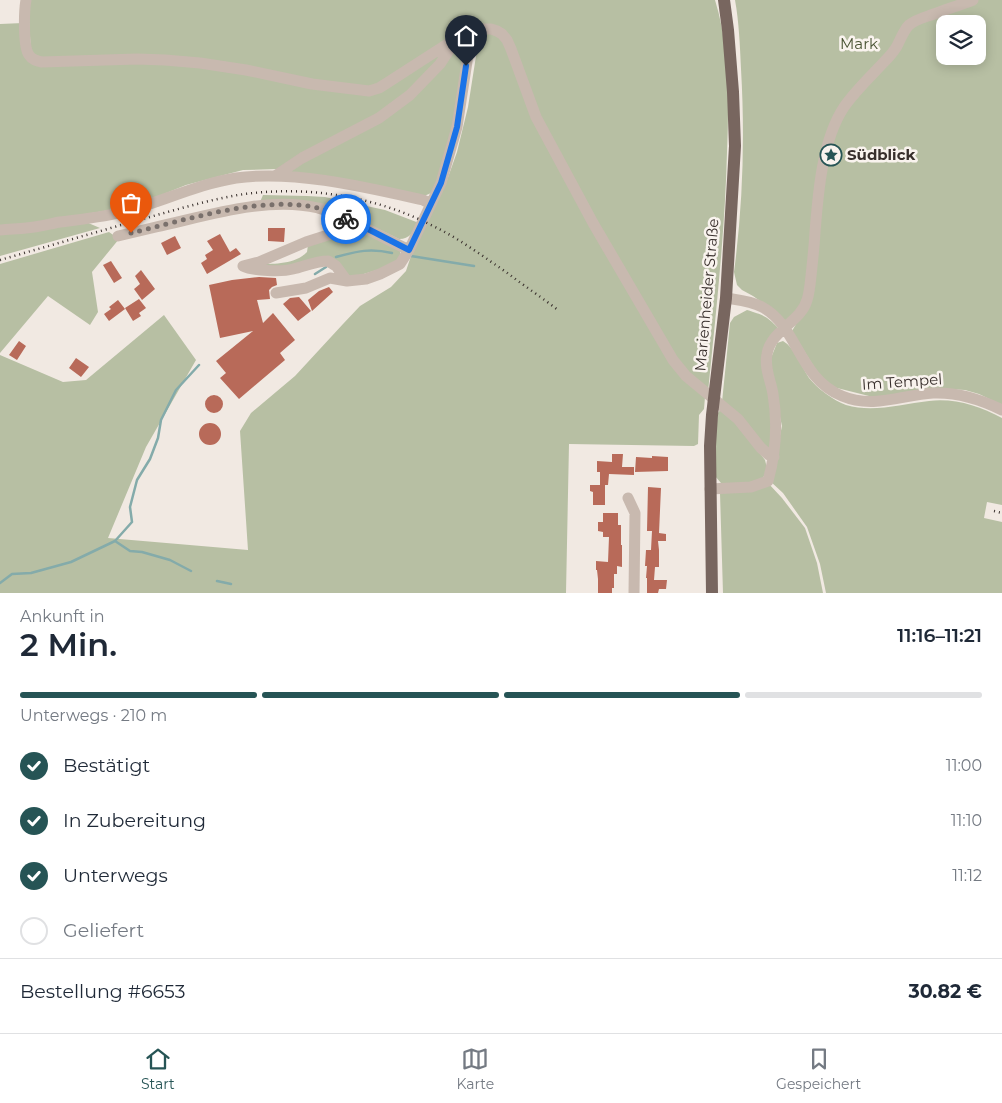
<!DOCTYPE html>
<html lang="de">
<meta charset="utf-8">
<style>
body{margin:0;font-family:Montserrat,sans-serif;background:#f2f2f3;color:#1f2937;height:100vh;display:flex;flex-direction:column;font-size:19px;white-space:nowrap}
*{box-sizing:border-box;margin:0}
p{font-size:16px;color:#747a83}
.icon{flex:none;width:28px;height:28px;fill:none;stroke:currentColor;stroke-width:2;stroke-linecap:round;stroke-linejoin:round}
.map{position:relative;height:593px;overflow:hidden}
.side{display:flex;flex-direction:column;background:#fff;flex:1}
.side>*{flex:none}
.fabs{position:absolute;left:936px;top:15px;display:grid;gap:10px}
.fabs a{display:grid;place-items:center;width:50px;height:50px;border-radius:10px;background:#fff;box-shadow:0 2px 12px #0003;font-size:25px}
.pin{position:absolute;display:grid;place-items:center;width:42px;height:42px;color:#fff;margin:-51px -21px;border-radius:50% 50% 50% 0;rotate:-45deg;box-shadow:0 0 5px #0007}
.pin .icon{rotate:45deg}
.courier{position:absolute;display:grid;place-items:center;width:50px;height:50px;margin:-25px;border:4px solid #1a73e8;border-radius:50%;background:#fff;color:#222;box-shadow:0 1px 6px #0007}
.head em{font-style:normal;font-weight:600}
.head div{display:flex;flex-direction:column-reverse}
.head{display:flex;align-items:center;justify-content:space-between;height:85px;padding:0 20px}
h1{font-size:32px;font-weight:600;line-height:38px}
.bar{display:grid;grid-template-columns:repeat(4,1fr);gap:8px 5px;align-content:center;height:60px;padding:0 20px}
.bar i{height:6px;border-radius:4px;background:#e0e1e3}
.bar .on{background:#265455}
.bar p{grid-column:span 4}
.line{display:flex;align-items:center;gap:12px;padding:0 20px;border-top:1px solid #e0e1e3}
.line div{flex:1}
ol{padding:0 20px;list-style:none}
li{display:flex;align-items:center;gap:15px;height:55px}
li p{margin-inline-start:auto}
li .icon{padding:5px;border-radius:50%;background:#265455;color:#fff;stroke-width:4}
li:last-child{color:#747a83}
li i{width:28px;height:28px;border:2px solid #e0e1e3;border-radius:50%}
.tab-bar{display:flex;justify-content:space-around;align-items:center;height:70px;border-top:1px solid #e0e1e3;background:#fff;font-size:14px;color:#747a83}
.tab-bar a{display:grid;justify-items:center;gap:2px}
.tab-bar .on{color:#265455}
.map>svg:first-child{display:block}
</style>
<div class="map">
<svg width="1002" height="593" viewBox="0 0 1002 593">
<rect width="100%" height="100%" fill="#f1e9e2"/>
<!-- green -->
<path fill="#b7bfa3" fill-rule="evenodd" d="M 28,0 L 715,0 C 730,49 729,101 727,152 C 725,232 716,312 708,392 L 675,359 L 538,117 L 518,60 L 490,25 L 477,24 L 467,28 L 369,89 L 201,62 L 39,59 L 31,54 Z
M 735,0 L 1002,0 L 1002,405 L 979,394 L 965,390 L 948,389 L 877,398 L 825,385 L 792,331 L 809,302 L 831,132 L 805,301 L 786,322 L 774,311 L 753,296 L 742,290 L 737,285 L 734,272 C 743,204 745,137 741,69 C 740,46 739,22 735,0 ZM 945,24 L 978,24 L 978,56 L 945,56 Z
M 23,23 L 30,61 L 165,62 L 369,92 L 448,49 L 409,93 L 379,116 L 278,169 L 243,170 L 186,185 L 149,200 L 110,210 L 0,228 L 0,24 Z
M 490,32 L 503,39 L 534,117 L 670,360 L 705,397 L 704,409 L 699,415 L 698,444 L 694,446 L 569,444 L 566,593 L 0,593 L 0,355 L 63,382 L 86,380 L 164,315 L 196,360 L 146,447 L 108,538 L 248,550 L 240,431 L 251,413 L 295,376 L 343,324 L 360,306 L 391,287 L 406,271 L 413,250 L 446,183 L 457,152 L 468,107 L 479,37 Z
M 469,41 L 458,106 L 436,187 L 431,193 L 422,197 L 287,171 L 381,119 L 460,46 Z
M 263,195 L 307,196 L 325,197 L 385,210 L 419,223 C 413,232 410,239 399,239 L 358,219 L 260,202 Z
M 86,222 L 100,228 L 0,256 L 0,232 Z
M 347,227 L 351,227 L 400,250 L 401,257 L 396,264 L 351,278 L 338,265 L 290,268 L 258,267 C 266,262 272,265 281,263 C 291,262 300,259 307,252 L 308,245 L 342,231 Z
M 109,232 L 119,239 L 92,272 L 98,312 L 90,325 L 48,296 L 0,353 L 0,264 Z
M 747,310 C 763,315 767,316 778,328 L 765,346 L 773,427 L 770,448 L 766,448 L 722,402 L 730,323 L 734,317 Z
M 783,341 C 795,348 801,366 809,378 C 817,388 834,401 846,405 C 873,413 901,404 929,401 C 955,398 979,406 1002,418 L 1002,505 L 987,502 L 984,518 L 1002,522 L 1002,593 L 826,593 L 820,564 L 807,527 L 783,493 L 770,481 L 782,426 L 774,390 L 771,358 L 777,343 Z
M 721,409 L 743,430 L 765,460 L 767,468 L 765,474 L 763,478 L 756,483 L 721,483 L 715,476 L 714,445 L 718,413 Z
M 768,483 L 782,498 L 805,528 L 817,563 L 823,593 L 723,593 L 720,493 Z"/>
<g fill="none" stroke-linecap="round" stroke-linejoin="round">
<!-- stream -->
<path stroke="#84abaa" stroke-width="2.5" d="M 411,256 L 474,266
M 336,257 C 358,251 370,248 392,253
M 315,274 L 326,267
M 115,541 L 130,551 L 142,552 L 170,560 L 191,571
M 217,581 L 231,584
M 0,583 L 12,574 L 31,573 L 71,562 L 115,541 L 132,522 L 130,507 L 137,480 L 150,459 L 158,438 L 161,420 L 176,390 L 199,365"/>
</g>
<!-- building -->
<path fill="#b86a59" d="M 268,228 L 285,228 L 284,242 L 268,241 Z
M 220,234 L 230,252 L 236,248 L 241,254 L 207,274 L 201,263 L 207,259 L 205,255 L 213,250 L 207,241 Z
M 175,236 L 181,248 L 167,255 L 161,243 Z
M 111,261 L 122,278 L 114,283 L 103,265 Z
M 141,270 L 155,289 L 142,300 L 134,289 L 140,284 L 135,276 Z
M 259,277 L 276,278 L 277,285 L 272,287 L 269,290 L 270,299 L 257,300 L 263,323 L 273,313 L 295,340 L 280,353 L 285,360 L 239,399 L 220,378 L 226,373 L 216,361 L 253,331 L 220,338 L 209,285 L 232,280 Z
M 329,287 L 333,292 L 312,311 L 308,300 L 319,291 Z
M 299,297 L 311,311 L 298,321 L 283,304 L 290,298 Z
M 139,299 L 146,308 L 139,313 L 141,316 L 133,321 L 125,308 Z
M 118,300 L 125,309 L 109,321 L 104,314 L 111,309 L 109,307 Z
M 19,341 L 26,346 L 17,360 L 9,355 Z
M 76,358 L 89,367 L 81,377 L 69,368 Z
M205 404a9 9 0 1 1 18 0a9 9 0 1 1-18 0Z
M199 434a11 11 0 1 1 22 0a11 11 0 1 1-22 0Z
M 612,454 L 623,454 L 622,467 L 634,467 L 634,475 L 609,474 L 608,485 L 600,485 L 600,472 L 597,472 L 597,461 L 612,462 Z
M 652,456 L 668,457 L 668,471 L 635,472 L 636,457 L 652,458 Z
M 590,485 L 605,485 L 605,505 L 593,505 L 593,492 L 590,491 Z
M 648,487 L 661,488 L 659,533 L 666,534 L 666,541 L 658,541 L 659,550 L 659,567 L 655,567 L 654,580 L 667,580 L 666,589 L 659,589 L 658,593 L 647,593 L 647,578 L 646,578 L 647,566 L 645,566 L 646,550 L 651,550 L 652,531 L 647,531 Z
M 603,513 L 618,513 L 618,525 L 621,525 L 621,545 L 622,545 L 622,567 L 617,566 L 617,574 L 614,574 L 614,588 L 612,588 L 612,593 L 598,593 L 598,579 L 597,570 L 596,570 L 596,561 L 608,562 L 609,537 L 603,537 L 603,532 L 598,531 L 598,522 L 603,522 Z"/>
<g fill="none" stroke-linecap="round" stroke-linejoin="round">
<!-- minor -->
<path stroke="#c8b9af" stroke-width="11" d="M 26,0 C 24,11 23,47 29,55 C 32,60 37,61 42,62 L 137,59 L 165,60 L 200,63 L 246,70 L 312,84 L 369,91 L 379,88 L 387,83 L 452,41
M 275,176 L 302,158 L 379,118 L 410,95 L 440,64 L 457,38 L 475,31 L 481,29 L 491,29 L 497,31 L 502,34 L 507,40 L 511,49 L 536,117 L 593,223 L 673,360 L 686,376 L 738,419 L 761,448 L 769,455 L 774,457
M 0,230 C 9,229 18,229 26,228 C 38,227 49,224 60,222 C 83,219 105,217 127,211 C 164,201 198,184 236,178 C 295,170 365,187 423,200 L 431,204
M 118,236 C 131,233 143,230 156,227 C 206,216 267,196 318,208 C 328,210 338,215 347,219 C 368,229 388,240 409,250
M 347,281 L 336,266 L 328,261 C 316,261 305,266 293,269 C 282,272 253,271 243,266 L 259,262 L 306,242 L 331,234 L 337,230 L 347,219
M 276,293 L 306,288 L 330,278 L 347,281 L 366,279 L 380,274 L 400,264 L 409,250 L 441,183 L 457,127 L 470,42 L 469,33
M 726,298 C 738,300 751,301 762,307 C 798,326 798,378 842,396 C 873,409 902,395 933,393 C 958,392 980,399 1002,410
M 710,489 L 751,487 L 768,481 C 776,452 778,424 773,394 C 771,381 764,368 767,354 C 771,330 801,322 807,300 C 809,295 809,290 810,285 C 812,267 814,250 815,232 C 818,194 822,140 844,107 C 855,91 870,77 884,62 C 889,57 895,51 898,44 C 901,38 904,30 909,25 C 916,19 926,17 934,14 C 947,9 960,5 973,0
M 628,498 L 635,513 L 634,593"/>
<!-- major -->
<path stroke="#78665f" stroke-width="12" d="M 712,593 L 710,446 L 712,415 L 726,298 L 735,146 L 733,92 L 728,30 L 724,0"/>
<!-- rail -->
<path stroke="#382f2c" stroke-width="2.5" stroke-dasharray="1 4" stroke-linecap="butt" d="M 0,260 C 45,247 90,234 135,221 C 169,212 203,201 238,195 C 302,185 371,195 429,224 C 457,237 481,255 506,272 C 523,285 541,297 558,310
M 994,511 L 1002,513"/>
</g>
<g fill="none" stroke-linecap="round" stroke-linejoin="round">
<!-- done -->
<path stroke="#79706c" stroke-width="5" stroke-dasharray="0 9" d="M 131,233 C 186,220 262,195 318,208 C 328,210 337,214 346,219"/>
<!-- route -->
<path stroke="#1a73e8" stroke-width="6" d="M 346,219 L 366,228 L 409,250 L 441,183 L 457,127 L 466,66"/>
</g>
<!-- icons -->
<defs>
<g id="sight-ring" transform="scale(1.125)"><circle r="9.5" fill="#f9f3ee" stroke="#265455" stroke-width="1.5"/><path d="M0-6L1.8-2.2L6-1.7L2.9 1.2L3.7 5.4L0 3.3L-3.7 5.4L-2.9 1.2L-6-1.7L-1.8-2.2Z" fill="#265455"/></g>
</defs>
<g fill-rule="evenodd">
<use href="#sight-ring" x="831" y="155"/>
</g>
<g text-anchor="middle" stroke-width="5" stroke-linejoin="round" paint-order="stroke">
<!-- park labels -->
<g font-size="15" fill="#495333" stroke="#f9f3ee">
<text x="859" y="49">Mark</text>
</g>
<!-- poi labels -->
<g font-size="15" font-weight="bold" fill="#382f2c" stroke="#f9f3ee" text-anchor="start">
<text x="847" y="160">Südblick</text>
</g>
<!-- street labels -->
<g font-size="15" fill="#382f2c" stroke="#f9f3ee">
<text transform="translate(707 295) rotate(-85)" y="5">Marienheider Straße</text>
<text transform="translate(902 382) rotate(-4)" y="5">Im Tempel</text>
</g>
</g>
</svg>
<div class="fabs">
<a><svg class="icon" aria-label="layers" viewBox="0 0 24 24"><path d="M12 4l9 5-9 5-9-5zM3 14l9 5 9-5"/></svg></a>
</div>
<div class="pin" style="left:131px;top:233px;background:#ea580c"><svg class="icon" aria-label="bag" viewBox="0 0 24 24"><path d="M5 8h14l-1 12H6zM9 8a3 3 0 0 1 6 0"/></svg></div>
<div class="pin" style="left:466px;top:66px;background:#1f2937"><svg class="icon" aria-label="home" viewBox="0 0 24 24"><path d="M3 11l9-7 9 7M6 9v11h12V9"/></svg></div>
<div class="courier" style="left:346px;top:219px"><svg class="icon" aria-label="bike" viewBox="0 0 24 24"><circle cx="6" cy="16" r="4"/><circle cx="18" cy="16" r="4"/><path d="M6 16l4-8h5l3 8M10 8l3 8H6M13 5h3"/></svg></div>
</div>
<section class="side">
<div class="head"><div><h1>2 Min.</h1><p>Ankunft in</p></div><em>11:16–11:21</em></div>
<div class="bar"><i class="on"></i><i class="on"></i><i class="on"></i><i></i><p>Unterwegs · 210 m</p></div>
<ol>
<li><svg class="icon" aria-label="check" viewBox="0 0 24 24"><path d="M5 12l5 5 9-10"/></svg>Bestätigt<p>11:00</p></li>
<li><svg class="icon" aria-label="check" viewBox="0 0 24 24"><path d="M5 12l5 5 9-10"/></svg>In Zubereitung<p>11:10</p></li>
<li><svg class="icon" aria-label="check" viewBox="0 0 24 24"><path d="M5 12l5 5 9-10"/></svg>Unterwegs<p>11:12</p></li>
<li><i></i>Geliefert</li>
</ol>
<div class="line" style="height:65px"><div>Bestellung #6653</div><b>30.82 €</b></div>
</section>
<nav class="tab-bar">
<a class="on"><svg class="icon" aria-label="home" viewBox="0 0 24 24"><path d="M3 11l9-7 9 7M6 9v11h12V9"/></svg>Start</a>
<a><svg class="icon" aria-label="map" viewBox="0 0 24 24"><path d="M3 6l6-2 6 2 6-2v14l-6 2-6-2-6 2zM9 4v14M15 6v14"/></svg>Karte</a>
<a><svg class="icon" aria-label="saved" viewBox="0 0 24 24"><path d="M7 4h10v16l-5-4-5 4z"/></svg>Gespeichert</a>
</nav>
